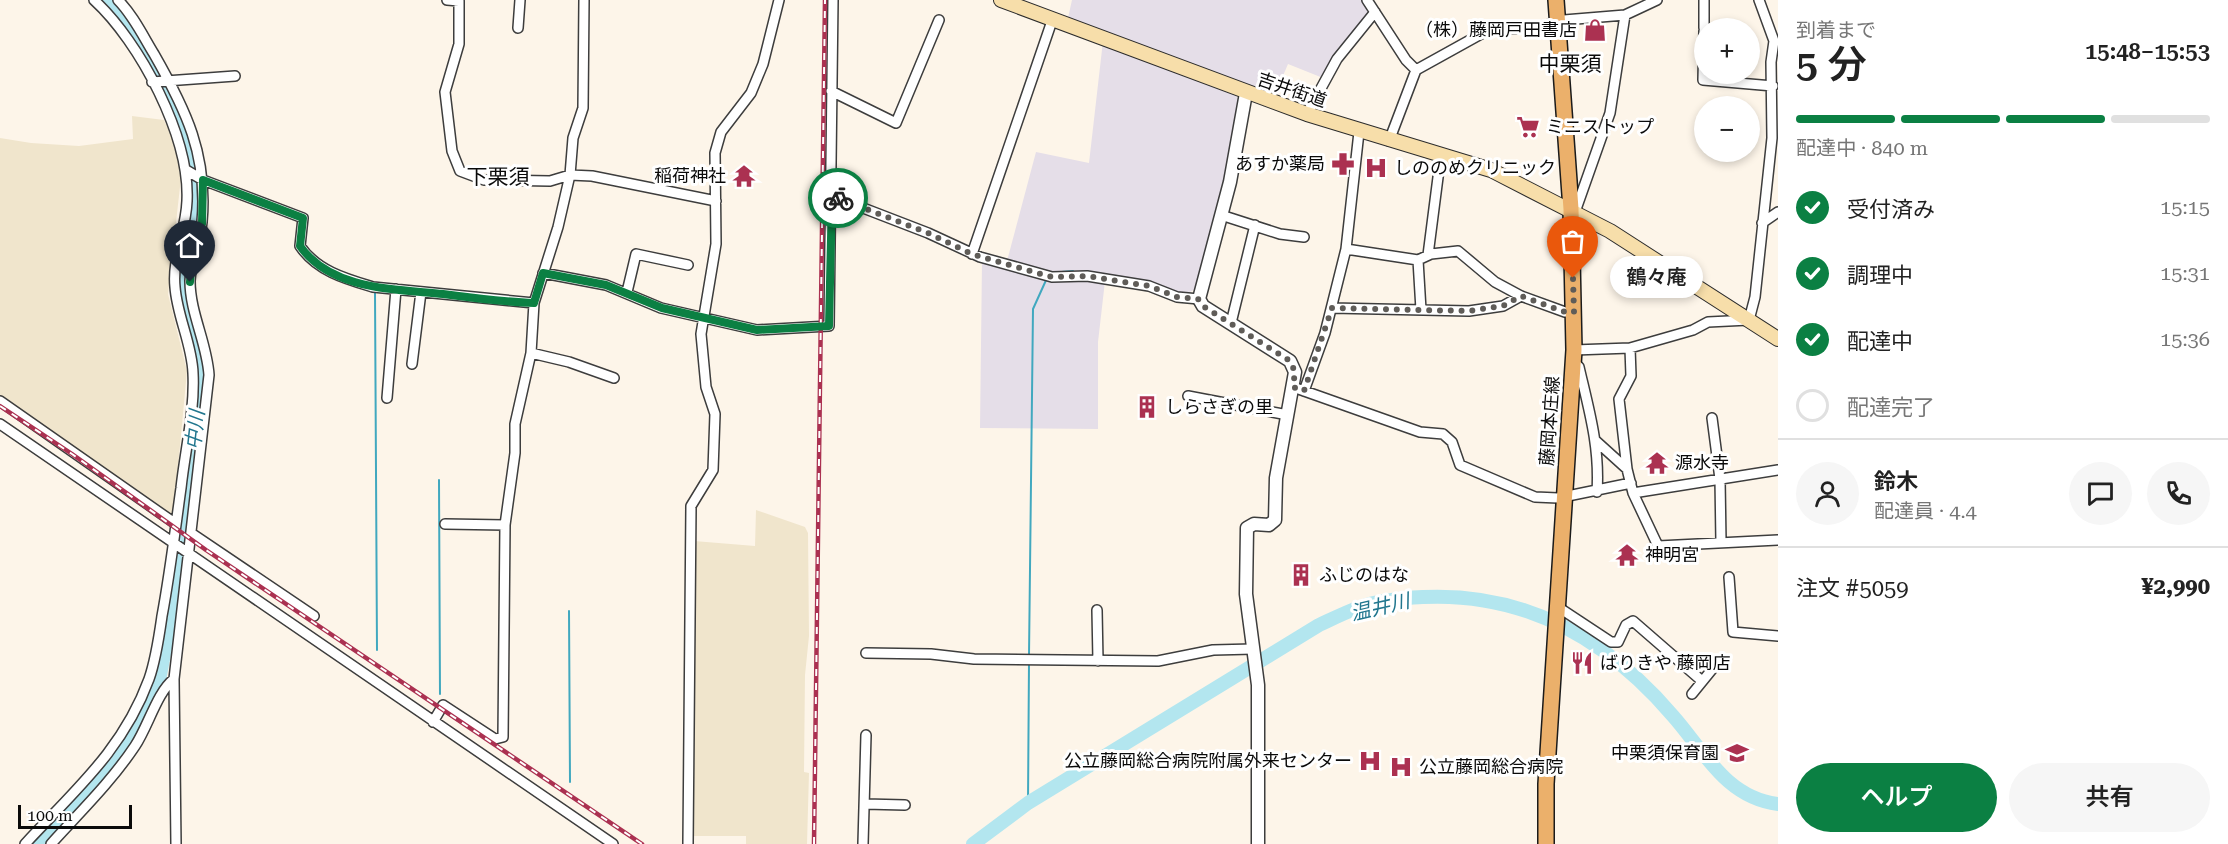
<!DOCTYPE html>
<html lang="ja">
<meta charset="utf-8">
<style>
body{margin:0;font-family:"Roboto Serif","Noto Sans JP",serif;background:#f6f6f6;color:#222;height:100vh;display:flex;flex-direction:column;font-size:22px;white-space:nowrap}
*{box-sizing:border-box;margin:0}
p{font-size:20px;color:#767676}
.icon{flex:none;width:33px;height:33px;fill:none;stroke:currentColor;stroke-width:2;stroke-linecap:round;stroke-linejoin:round}
.map{position:relative;flex:1;overflow:hidden}
.sheet{display:flex;flex-direction:column;background:#fff;width:450px}
.sheet>*{flex:none}
.buttons{position:absolute;left:1694px;top:18px;display:grid;gap:12px}
.buttons a{display:grid;place-items:center;width:66px;height:66px;border-radius:50%;background:#fff;box-shadow:0 3px 9px #0003;font-size:30px}
.scale{position:absolute;left:18px;bottom:15px;width:114px;box-sizing:border-box;padding-left:6px;border:3px solid #0a0a0a;border-top:0;font-size:16px;line-height:21px;white-space:nowrap;color:#0a0a0a;-webkit-text-stroke:4px #fff;paint-order:stroke}
.pin{position:absolute;display:grid;place-items:center;width:51px;height:51px;color:#fff;margin:-62px -26px;border-radius:50% 50% 50% 0;rotate:-45deg;box-shadow:0 0 6px #0007}
.pin .icon{rotate:45deg}
.courier{position:absolute;display:grid;place-items:center;width:60px;height:60px;margin:-30px;border:4px solid #0b8043;border-radius:50%;background:#fff;color:#222;box-shadow:0 2px 8px #0007}
.bubble{position:absolute;height:42px;border-radius:21px;background:#fff;box-shadow:0 3px 9px #0003;font-size:20px;font-weight:600;line-height:42px;text-align:center}
.summary em{font-style:normal;font-weight:600}
.summary div{display:flex;flex-direction:column-reverse}
.summary{display:flex;align-items:center;justify-content:space-between;height:102px;padding:0 18px}
h1{font-size:39px;font-weight:600;line-height:45px}
.bar{display:grid;grid-template-columns:repeat(4,1fr);gap:9px 6px;align-content:center;height:72px;padding:0 18px}
.bar i{height:8px;border-radius:4px;background:#e0e0e0}
.bar .selected{background:#0b8043}
.bar p{grid-column:span 4}
.line{display:flex;align-items:center;gap:15px;padding:0 18px;border-top:2px solid #e0e0e0}
.line div{flex:1}
.round{display:grid;place-items:center;flex:none;width:63px;height:63px;border-radius:32px;background:#f6f6f6}
ol{padding:0 18px;list-style:none}
li{display:flex;align-items:center;gap:18px;height:66px}
li p{margin-inline-start:auto}
li .icon{padding:6px;border-radius:50%;background:#0b8043;color:#fff;stroke-width:4}
li:last-child{color:#767676}
li i{width:33px;height:33px;border:3px solid #e0e0e0;border-radius:50%}
.action{display:flex;gap:12px;margin-top:auto;padding:12px 18px}
.action a{flex:1;height:69px;border-radius:36px;background:#0b8043;color:#fff;font-size:24px;font-weight:600;line-height:69px;text-align:center}
.action a+a{background:#f6f6f6;color:#222}
main{display:flex;flex:1;min-height:0}
.map>svg:first-child{display:block}
</style>
<main>
<div class="map">
<svg width="1778" height="844" viewBox="0 0 1778 844">
<rect width="100%" height="100%" fill="#fdf5e9"/>
<!-- industrial -->
<path fill="#e5dee8" d="M 1072,0 L 1364,0 L 1372,11 L 1323,78 L 1288,64 L 1274,97 L 1068,18 Z
M 1103,41 L 1235,93 L 1239,101 L 1226,180 L 1197,288 L 1190,292 L 1178,294 L 1054,274 L 1007,261 L 1036,152 L 1089,163 Z
M 982,261 L 1050,280 L 1105,281 L 1098,342 L 1098,429 L 980,428 Z"/>
<!-- farmland -->
<path fill="#f0e5cc" d="M 132,116 L 164,120 L 177,149 L 181,178 L 168,294 L 187,371 L 173,520 L 0,396 L 0,138 L 31,143 L 79,146 L 133,139 Z
M 756,510 L 805,527 L 808,533 L 809,636 L 805,675 L 804,772 L 809,773 L 807,844 L 746,844 L 746,836 L 692,836 L 694,541 L 755,546 Z"/>
<g fill="none" stroke-linecap="round" stroke-linejoin="round">
<!-- stream -->
<path stroke="#41a8bf" stroke-width="2" d="M 1050,273 L 1073,271
M 375,293 L 377,650
M 439,480 L 440,694
M 569,611 L 570,782
M 1029,656 L 1033,309 L 1047,278
M 1028,803 L 1029,662"/>
<!-- river -->
<path stroke="#b3e6ef" stroke-width="14" d="M 39,844 L 126,746 L 160,675 L 178,580 L 200,384 L 199,354 L 182,289 L 195,208 L 195,164 L 176,108 L 125,21 L 106,0
M 973,844 L 1028,803 L 1319,625 C 1332,619 1346,612 1360,607 C 1380,600 1403,598 1423,597 C 1526,592 1608,640 1673,716 C 1704,751 1726,798 1778,804"/>
<!-- minor casing -->
<g stroke="#3d3d3d" stroke-width="12">
<path id="minor" d="M 118,0 C 133,15 143,36 154,54 C 186,110 208,155 202,222 C 200,242 191,260 190,281 C 190,313 207,343 209,375 L 174,679 L 176,844
M 447,0 L 459,1 L 459,44 L 445,92 L 452,151 L 460,171 L 484,180 L 550,181 L 570,175 L 592,176 L 716,201
M 1367,0 L 1406,60 L 1416,70
M 518,28 L 520,0
M 1704,28 L 1704,0
M 1704,31 L 1703,80 L 1773,86
M 152,82 L 235,76
M 831,91 L 896,123 L 939,20
M 1307,114 L 1337,59 L 1375,12
M 1389,141 L 1416,70 L 1490,29 L 1537,28 L 1564,20 L 1625,15 L 1657,0
M 186,170 L 203,180 L 303,218 L 300,246 C 317,271 346,279 373,287 L 534,303
M 832,196 L 928,233 L 980,257 L 1052,277 L 1087,276 L 1149,286 L 1177,297 L 1199,299
M 1575,212 L 1610,113 L 1625,15
M 1221,215 L 1280,234 L 1304,237
M 1762,223 L 1778,212
M 1346,249 L 1418,260 L 1431,254 L 1458,251 L 1495,282 L 1521,296
M 972,254 L 1053,18
M 1428,255 L 1441,154
M 1418,260 L 1421,310
M 543,273 L 606,285 L 661,308 L 757,330 L 829,326 L 833,0
M 627,292 L 636,254 L 688,265
M 1332,308 L 1469,311 L 1503,306 L 1521,296 L 1565,312 L 1574,312
M 1231,323 L 1255,225
M 1630,348 L 1631,376 L 1619,399 L 1627,469 L 1633,493 L 1658,546 L 1778,540
M 1574,350 L 1630,348 L 1693,330 L 1708,322 L 1749,320 L 1755,297 L 1772,138 L 1771,62 L 1774,41 L 1759,0
M 531,353 L 569,362 L 614,378
M 1575,363 L 1579,367 C 1589,410 1600,447 1597,492
M 412,364 L 421,292
M 1293,387 L 1420,432 L 1443,434 L 1452,442 L 1460,465 L 1535,497 L 1558,498 L 1631,483
M 1304,391 L 1325,333 L 1346,249 L 1359,132
M 1188,396 L 1288,415
M 387,398 L 396,289
M 0,401 L 176,524
M 1712,418 L 1720,479 L 1721,542
M 0,424 L 613,844
M 1596,441 L 1627,469
M 1633,493 L 1778,470
M 445,524 L 505,525
M 191,533 L 314,616
M 1729,577 L 1733,632 L 1778,636
M 1558,607 L 1611,642 L 1618,642 L 1626,625 L 1633,621 L 1702,681
M 1097,610 L 1098,661
M 866,653 L 931,654 L 974,659 L 1158,661 L 1213,650 L 1253,649
M 1692,694 L 1714,667
M 433,722 L 443,705 L 495,739 L 503,737 L 505,525 L 515,453 L 515,424 L 531,353 L 534,303 L 558,227 L 570,175 L 573,138 L 583,108 L 584,0
M 865,804 L 905,805
M 25,844 C 75,790 123,750 149,679 C 156,659 159,637 162,616 C 170,573 175,531 181,488 C 185,450 195,411 193,373 C 192,344 177,316 175,287 C 172,259 186,230 187,201 C 190,137 140,42 94,0
M 51,844 C 80,812 111,782 135,746 C 148,727 157,692 174,679
M 688,844 L 691,506 L 713,470 L 715,414 L 706,387 L 701,334 L 716,244 L 715,153 L 721,132 L 751,93 L 763,64 L 779,0
M 863,844 L 866,735"/>
</g>
<!-- tertiary casing -->
<g stroke="#3d3d3d" stroke-width="15">
<path id="tertiary" d="M 1246,93 L 1230,182 L 1199,299 L 1203,306 L 1290,361 L 1295,372 L 1276,478 L 1275,520 L 1269,525 L 1254,524 L 1247,528 L 1246,594 L 1258,685 L 1258,844"/>
</g>
<!-- secondary casing -->
<g stroke="#2c2c2c" stroke-width="16">
<path id="secondary" d="M 1001,0 L 1307,114 L 1491,170 L 1610,231 L 1778,339"/>
</g>
<!-- primary casing -->
<g stroke="#1b1b1b" stroke-width="18">
<path id="primary" d="M 1546,844 L 1546,784 L 1574,350 L 1571,209 L 1556,0"/>
</g>
<!-- minor -->
<use href="#minor" stroke="#fff" stroke-width="9"/>
<!-- tertiary -->
<use href="#tertiary" stroke="#fff" stroke-width="12"/>
<!-- secondary -->
<use href="#secondary" stroke="#f7deaa" stroke-width="14"/>
<!-- primary -->
<use href="#primary" stroke="#ebb06b" stroke-width="15"/>
<!-- rail casing -->
<g stroke="#ab3151" stroke-width="4.5">
<path id="rail" d="M 0,406 L 72,454 L 206,550 L 642,844
M 814,844 L 825,0"/>
</g>
<!-- rail -->
<use href="#rail" stroke="#fff" stroke-width="2" stroke-dasharray="7" stroke-linecap="butt"/>
</g>
<g fill="none" stroke-linecap="round" stroke-linejoin="round">
<!-- done -->
<path stroke="#5f5c58" stroke-width="6" stroke-dasharray="0 10.8" d="M 838,198 L 928,233 L 972,254 L 1016,267 L 1052,277 L 1087,276 L 1149,286 L 1177,297 L 1198,299 L 1203,306 L 1290,361 L 1295,372 L 1293,387 L 1304,391 L 1332,308 L 1468,311 L 1503,306 L 1521,296 L 1565,312 L 1574,312 L 1573,278"/>
<!-- route -->
<path stroke="#0b8043" stroke-width="8" d="M 190,282 L 192,260 L 202,224 L 203,180 L 303,218 L 300,246 C 331,290 394,289 443,294 C 473,298 503,302 534,303 L 543,273 L 606,285 L 662,308 L 757,330 L 829,326 L 832,196 L 838,198"/>
</g>
<!-- icons -->
<defs>
<g id="shop-bare" transform="scale(1.8)"><path d="M-5-2.5h2.3a2.7 3.5 0 0 1 5.4 0H5L5.5 6h-11ZM-1.5-2.5h3a1.5 2.3 0 0 0-3 0Z" fill="#ab3151" stroke="#fff" stroke-width="2.5" paint-order="stroke"/></g>
<g id="supermarket-bare" transform="scale(1.8)"><path d="M-6-5.5h2.5l.6 2H6L4.5 2H-2.5L-4.4-4H-6ZM-1.5 3.2a1.3 1.3 0 1 0 .1 0ZM3 3.2a1.3 1.3 0 1 0 .1 0Z" fill="#ab3151" stroke="#fff" stroke-width="2.5" paint-order="stroke"/></g>
<g id="pharmacy-bare" transform="scale(1.8)"><path d="M-2-6h4v4h4v4h-4v4h-4v-4h-4v-4h4Z" fill="#ab3151" stroke="#fff" stroke-width="2.5" paint-order="stroke"/></g>
<g id="hospital-bare" transform="scale(1.8)"><path d="M-5-5h3v3.5h4V-5h3V5h-3V1.5h-4V5h-3Z" fill="#ab3151" stroke="#fff" stroke-width="2.5" paint-order="stroke"/></g>
<g id="temple-bare" transform="scale(1.8)"><path d="M0-6L5-2H3V0L6.5 2.5H4V6H1.5V3h-3V6H-4V2.5H-6.5L-3 0V-2H-5Z" fill="#ab3151" stroke="#fff" stroke-width="2.5" paint-order="stroke"/></g>
<g id="building-bare" transform="scale(1.8)"><path d="M-4-6H4V6H1V3H-1V6H-4ZM-2.5-4.3h1.7v1.8h-1.7ZM.8-4.3h1.7v1.8H.8ZM-2.5-1h1.7V.8h-1.7ZM.8-1h1.7V.8H.8Z" fill="#ab3151" stroke="#fff" stroke-width="2.5" paint-order="stroke"/></g>
<g id="restaurant-bare" transform="scale(1.8)"><path d="M-5-6h1v4h1v-4h1v4h1v-4h1v5L-1.5 .5V6h-2V.5L-5-1ZM5-6V6H3V1.5H1.5Q1.5-4 5-6Z" fill="#ab3151" stroke="#fff" stroke-width="2.5" paint-order="stroke"/></g>
<g id="school-bare" transform="scale(1.8)"><path d="M0-5L7-2L0 1L-7-2ZM-4 1L0 2.5L4 1V4Q0 6-4 4Z" fill="#ab3151" stroke="#fff" stroke-width="2.5" paint-order="stroke"/></g>
</defs>
<g fill-rule="evenodd">
<use href="#shop-bare" x="1595" y="30"/>
<use href="#supermarket-bare" x="1528" y="127"/>
<use href="#pharmacy-bare" x="1343" y="164"/>
<use href="#hospital-bare" x="1376" y="168"/>
<use href="#temple-bare" x="744" y="176"/>
<use href="#building-bare" x="1147" y="407"/>
<use href="#temple-bare" x="1657" y="463"/>
<use href="#temple-bare" x="1627" y="555"/>
<use href="#building-bare" x="1301" y="575"/>
<use href="#restaurant-bare" x="1582" y="663"/>
<use href="#school-bare" x="1737" y="753"/>
<use href="#hospital-bare" x="1370" y="761"/>
<use href="#hospital-bare" x="1401" y="767"/>
</g>
<g text-anchor="middle" stroke-width="6" stroke-linejoin="round" paint-order="stroke">
<!-- poi labels -->
<g font-size="18" fill="#0a0a0a" stroke="#fff" text-anchor="start">
<text x="1577" y="36" text-anchor="end">（株）藤岡戸田書店</text>
<text x="1546" y="133">ミニストップ</text>
<text x="1325" y="170" text-anchor="end">あすか薬局</text>
<text x="1394" y="174">しののめクリニック</text>
<text x="726" y="182" text-anchor="end">稲荷神社</text>
<text x="1165" y="413">しらさぎの里</text>
<text x="1675" y="469">源水寺</text>
<text x="1645" y="561">神明宮</text>
<text x="1319" y="581">ふじのはな</text>
<text x="1600" y="669">ばりきや 藤岡店</text>
<text x="1719" y="759" text-anchor="end">中栗須保育園</text>
<text x="1352" y="767" text-anchor="end">公立藤岡総合病院附属外来センター</text>
<text x="1419" y="773">公立藤岡総合病院</text>
</g>
<!-- street labels -->
<g font-size="18" fill="#0a0a0a" stroke="#fff">
<text transform="translate(1292 90) rotate(19)" y="6">吉井街道</text>
<text transform="translate(1550 421) rotate(-86)" y="6">藤岡本庄線</text>
</g>
<!-- water labels -->
<g font-size="20" font-style="italic" fill="#21768e" stroke="#fff">
<text transform="translate(195 430) rotate(-84)" y="7">中川</text>
<text transform="translate(1380 607) rotate(-13)" y="7">温井川</text>
</g>
<!-- quarter labels -->
<g font-size="21" fill="#0a0a0a" stroke="#fff">
<text x="1570" y="71">中栗須</text>
<text x="498" y="184">下栗須</text>
</g>
</g>
</svg>
<div class="buttons">
<a>+</a>
<a>−</a>
</div>
<div class="scale">100 m</div>
<div class="pin" style="left:1573px;top:278px;background:#ea580c"><svg class="icon" aria-label="bag" viewBox="0 0 24 24"><path d="M5 8h14l-1 12H6zM9 8a3 3 0 0 1 6 0"/></svg></div>
<div class="pin" style="left:190px;top:282px;background:#1f2937"><svg class="icon" aria-label="home" viewBox="0 0 24 24"><path d="M3 11l9-7 9 7M6 9v11h12V9"/></svg></div>
<div class="courier" style="left:838px;top:198px"><svg class="icon" aria-label="bike" viewBox="0 0 24 24"><circle cx="6" cy="16" r="4"/><circle cx="18" cy="16" r="4"/><path d="M6 16l4-8h5l3 8M10 8l3 8H6M13 5h3"/></svg></div>
<div class="bubble" style="left:1610px;top:256px;width:93px">鶴々庵</div>
</div>
<section class="sheet">
<div class="summary"><div><h1>5 分</h1><p>到着まで</p></div><em>15:48–15:53</em></div>
<div class="bar"><i class="selected"></i><i class="selected"></i><i class="selected"></i><i></i><p>配達中 · 840 m</p></div>
<ol>
<li><svg class="icon" aria-label="check" viewBox="0 0 24 24"><path d="M5 12l5 5 9-10"/></svg>受付済み<p>15:15</p></li>
<li><svg class="icon" aria-label="check" viewBox="0 0 24 24"><path d="M5 12l5 5 9-10"/></svg>調理中<p>15:31</p></li>
<li><svg class="icon" aria-label="check" viewBox="0 0 24 24"><path d="M5 12l5 5 9-10"/></svg>配達中<p>15:36</p></li>
<li><i></i>配達完了</li>
</ol>
<div class="line" style="height:108px"><a class="round"><svg class="icon" aria-label="person" viewBox="0 0 24 24"><circle cx="12" cy="8" r="4"/><path d="M4 21q1-7 8-7t8 7"/></svg></a><div><b>鈴木</b><p>配達員 · 4.4</p></div><a class="round"><svg class="icon" aria-label="chat" viewBox="0 0 24 24"><path d="M4 5h16v11H9l-5 4z"/></svg></a><a class="round"><svg class="icon" aria-label="phone" viewBox="0 0 24 24"><path d="M5 4h4l2 5-3 2q2 4 5 5l2-3 5 2v4C11 20 4 13 5 4z"/></svg></a></div>
<div class="line" style="height:78px"><div>注文 #5059</div><b>¥2,990</b></div>
<div class="action"><a>ヘルプ</a><a>共有</a></div>
</section>
</main>
